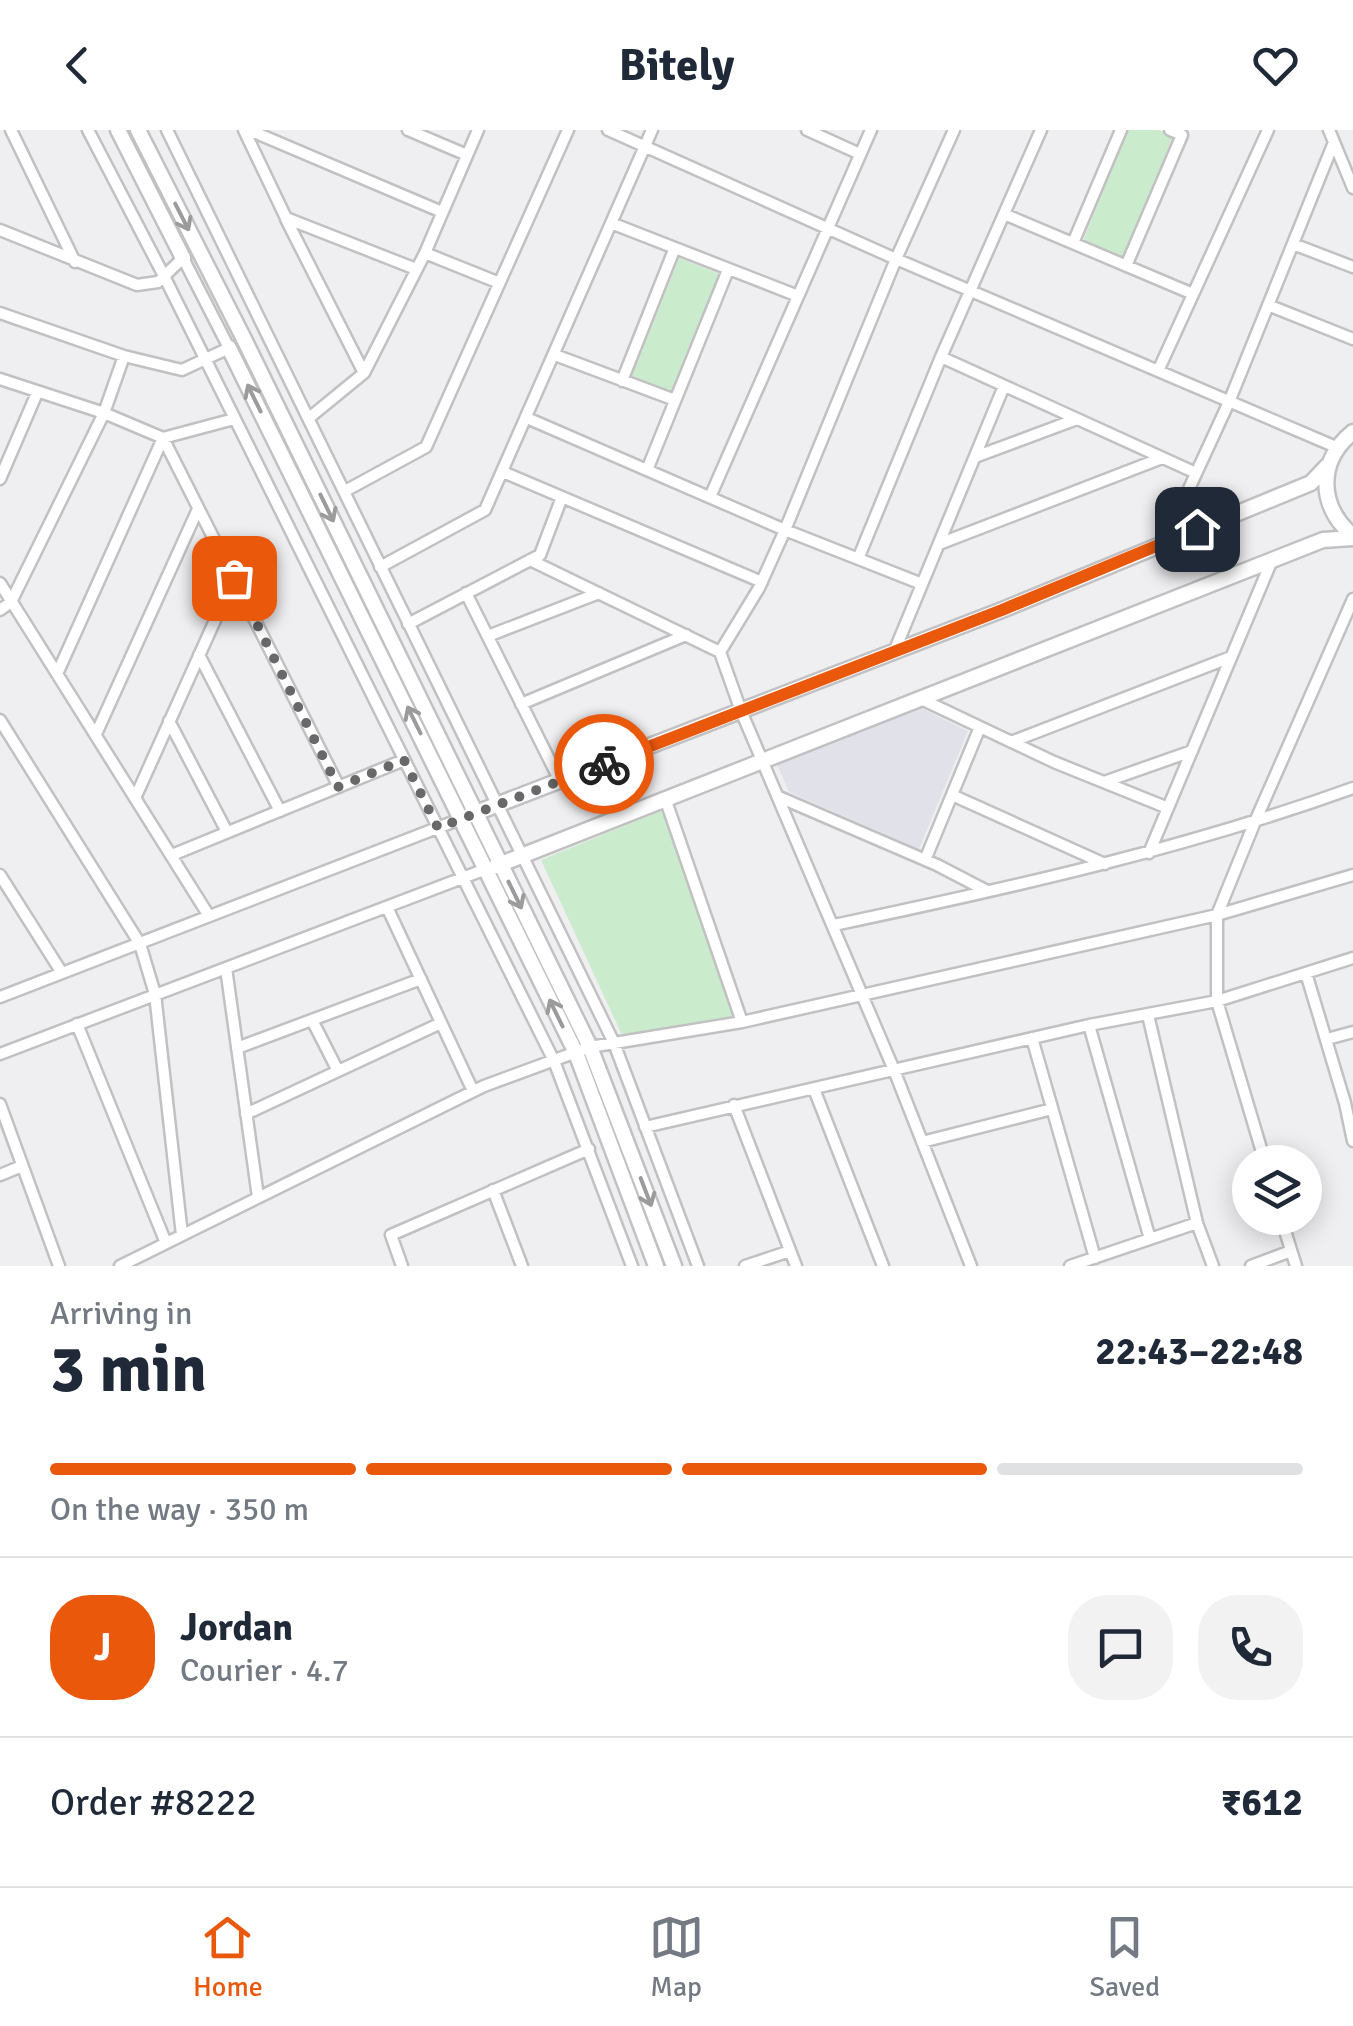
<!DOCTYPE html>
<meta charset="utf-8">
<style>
body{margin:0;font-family:Signika,sans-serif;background:#f2f2f3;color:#1f2937;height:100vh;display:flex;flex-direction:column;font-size:38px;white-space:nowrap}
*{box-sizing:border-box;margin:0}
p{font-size:32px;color:#747a83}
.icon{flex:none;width:55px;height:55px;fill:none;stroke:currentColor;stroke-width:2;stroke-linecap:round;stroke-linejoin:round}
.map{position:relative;height:1136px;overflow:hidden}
.drawer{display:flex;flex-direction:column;background:#fff;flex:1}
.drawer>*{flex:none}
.tools{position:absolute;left:1232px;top:1015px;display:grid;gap:20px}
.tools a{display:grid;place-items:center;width:90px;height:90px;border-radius:50%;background:#fff;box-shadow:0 5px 25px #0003;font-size:50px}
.pin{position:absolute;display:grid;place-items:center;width:85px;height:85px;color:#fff;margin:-42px;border-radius:20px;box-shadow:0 5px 15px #0006}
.courier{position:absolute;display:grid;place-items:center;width:100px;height:100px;margin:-50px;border:8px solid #ea580c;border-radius:50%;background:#fff;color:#222;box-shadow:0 2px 12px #0007}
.head em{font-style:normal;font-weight:700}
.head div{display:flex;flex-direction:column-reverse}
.head{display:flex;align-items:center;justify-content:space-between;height:170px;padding:0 50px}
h1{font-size:65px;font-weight:700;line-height:75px}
.bar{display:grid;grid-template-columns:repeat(4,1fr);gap:15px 10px;align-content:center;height:120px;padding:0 50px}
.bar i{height:12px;border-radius:8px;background:#e0e1e3}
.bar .current{background:#ea580c}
.bar p{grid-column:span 4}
.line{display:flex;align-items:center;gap:25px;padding:0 50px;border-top:2px solid #e0e1e3}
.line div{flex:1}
.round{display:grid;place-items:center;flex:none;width:105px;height:105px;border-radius:40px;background:#f2f2f3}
header{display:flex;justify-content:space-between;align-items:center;height:130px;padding:0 50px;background:#fff;font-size:45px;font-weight:700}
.dock{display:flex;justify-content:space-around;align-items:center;height:140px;border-top:2px solid #e0e1e3;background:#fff;font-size:28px;color:#747a83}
.dock a{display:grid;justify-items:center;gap:5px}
.dock .current{color:#ea580c}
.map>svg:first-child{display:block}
</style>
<header><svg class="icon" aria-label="back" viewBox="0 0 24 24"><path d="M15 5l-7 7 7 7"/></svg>Bitely<svg class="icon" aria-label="heart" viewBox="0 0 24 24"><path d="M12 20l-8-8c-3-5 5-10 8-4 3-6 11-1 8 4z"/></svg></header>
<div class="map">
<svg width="1353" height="1136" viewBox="0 0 1353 1136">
<rect width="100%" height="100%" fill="#efeff1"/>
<!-- built -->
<path fill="#e1e1ea" d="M 921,578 L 968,601 L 919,719 L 789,662 L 777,634 Z"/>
<!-- green -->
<path fill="#cbebcd" d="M 1127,0 L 1158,0 L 1173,6 L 1125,128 L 1083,111 Z
M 679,128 L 720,144 L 673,262 L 632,246 Z
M 663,680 L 733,886 L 622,905 L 541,730 Z"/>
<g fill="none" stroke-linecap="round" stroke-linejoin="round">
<!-- minor casing -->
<g stroke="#c1c1c3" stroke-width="15">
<path id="minor" d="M 11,0 L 75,132
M 88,0 L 164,146 L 554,931 L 632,1136
M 167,0 L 614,913 L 698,1136
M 244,0 L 286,88 L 416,139
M 249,0 L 442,82
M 408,0 L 467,25
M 608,0 L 896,129 L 1336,317
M 807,0 L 860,24
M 1041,0 L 941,227 L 1196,343
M 1329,0 L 1353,58
M 1004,84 L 1193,164
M 286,89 L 364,243
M 611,93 L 798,166
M 0,100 L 137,155 L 158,152 L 183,128 L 229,218 L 182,240 L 124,226
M 1073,113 L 1121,0
M 1293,114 L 1353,137
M 425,123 L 497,152
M 1126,136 L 1182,5 L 1170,0
M 1268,175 L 1353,209
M 0,183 L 124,226 L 104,283 L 0,249
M 555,225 L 675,270
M 1158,241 L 1268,0
M 622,251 L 674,120
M 309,288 L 364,243 L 425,123 L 478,0
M 527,288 L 785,400 L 922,454
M 975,327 L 1077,289
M 647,340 L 728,140
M 503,342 L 762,452
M 0,349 L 37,263
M 345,361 L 426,317 L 568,0
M 710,367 L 871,0
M 1164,413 L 1229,272 L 1334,12
M 939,414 L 1162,328
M 858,429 L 941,227
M 530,430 L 720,522 L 741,581 L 894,940 L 971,1136
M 380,437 L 485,380 L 652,0
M 0,453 L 209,786
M 466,463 L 560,651
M 0,480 L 11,472 L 104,283 L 163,308 L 234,289
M 408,494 L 540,425 L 562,367
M 488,506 L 599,463
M 720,522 L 759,458 L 785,400 L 896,129 L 954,0
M 894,522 L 1004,256
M 199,525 L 280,681
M 57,544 L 163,308 L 339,657
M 921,569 L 1054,632 L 1168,678
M 521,574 L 686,505
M 0,590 L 140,814 L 155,864 L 182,1105
M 169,591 L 227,702
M 96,604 L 198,379
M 1011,612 L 1231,527
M 1104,652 L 1192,621
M 952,665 L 1105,734
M 136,666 L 234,448
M 779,667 L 937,735 L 987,761
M 666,671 L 742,892 L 1217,785 L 1353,745
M 1149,723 L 1272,430
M 172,725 L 404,630
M 925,730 L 980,597
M 0,745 L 62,843
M 387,777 L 473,961
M 834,795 C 1010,758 1184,719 1353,658
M 226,838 L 258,1067
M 1306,843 L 1345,973 L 1353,1011
M 0,867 L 463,688
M 1148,885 L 1197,1093 L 1213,1136
M 312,890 L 338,941
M 77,894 L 166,1113
M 1089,895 L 1150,1109
M 1032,908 L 1095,1128
M 1327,909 L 1353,902
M 237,918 L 421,849
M 0,924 L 486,739
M 814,959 L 883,1136
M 0,974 L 59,1136
M 734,975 L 796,1136
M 246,984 L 441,893
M 645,997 L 1089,895 L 1217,871 L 1353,828
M 922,1012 L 1052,979
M 1265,1032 L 1217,871 L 1217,785 L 1254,694 L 1353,469
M 0,1045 L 22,1036
M 493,1060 L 522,1136
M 1281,1088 L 1296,1136
M 120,1136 L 484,956 L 590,917 L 742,892
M 402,1136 L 391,1105 L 589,1019
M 745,1136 L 790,1121
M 1070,1136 L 1197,1093
M 1251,1136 L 1291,1121"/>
</g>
<!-- tertiary casing -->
<g stroke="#c1c1c3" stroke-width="19">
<path id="tertiary" d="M 118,0 L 183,128
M 138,0 L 245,211 L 590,917 L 674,1136
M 229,218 L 576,923 L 656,1136
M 1353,302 C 1317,331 1318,376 1353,406
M 468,686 L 1002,480 L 1311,353 L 1327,336
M 496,736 L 1323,410 L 1353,408"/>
</g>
<!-- minor -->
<use href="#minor" stroke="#fff" stroke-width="10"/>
<!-- tertiary -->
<use href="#tertiary" stroke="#fff" stroke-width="14"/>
</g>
<!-- one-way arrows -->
<defs><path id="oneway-shaft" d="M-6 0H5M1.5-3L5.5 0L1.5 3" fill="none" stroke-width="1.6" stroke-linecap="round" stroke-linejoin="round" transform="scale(2.5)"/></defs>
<g stroke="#9b9b9b">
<use href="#oneway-shaft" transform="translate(182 87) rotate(63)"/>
<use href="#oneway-shaft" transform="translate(254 268) rotate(-116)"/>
<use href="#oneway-shaft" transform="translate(327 378) rotate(64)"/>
<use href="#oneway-shaft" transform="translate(414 590) rotate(-116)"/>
<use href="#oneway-shaft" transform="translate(515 765) rotate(64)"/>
<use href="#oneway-shaft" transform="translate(556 883) rotate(-116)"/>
<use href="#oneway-shaft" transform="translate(646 1062) rotate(69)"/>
</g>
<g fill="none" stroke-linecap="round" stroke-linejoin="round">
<!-- done -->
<path stroke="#686869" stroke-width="10" stroke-dasharray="0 18" d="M 234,448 L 338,657 L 404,630 L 438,698 L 604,634"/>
<!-- route -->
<path stroke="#ea580c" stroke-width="12" d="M 604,634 L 1002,480 L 1197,399"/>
</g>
</svg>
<div class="tools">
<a><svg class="icon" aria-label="layers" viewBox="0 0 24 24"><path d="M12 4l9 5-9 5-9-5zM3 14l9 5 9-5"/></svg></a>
</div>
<div class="pin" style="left:234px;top:448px;background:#ea580c"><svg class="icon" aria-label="bag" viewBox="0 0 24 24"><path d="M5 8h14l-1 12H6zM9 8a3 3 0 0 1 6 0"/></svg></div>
<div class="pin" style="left:1197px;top:399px;background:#1f2937"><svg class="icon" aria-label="home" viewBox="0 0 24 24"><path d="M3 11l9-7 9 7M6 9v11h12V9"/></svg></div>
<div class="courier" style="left:604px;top:634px"><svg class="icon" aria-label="bike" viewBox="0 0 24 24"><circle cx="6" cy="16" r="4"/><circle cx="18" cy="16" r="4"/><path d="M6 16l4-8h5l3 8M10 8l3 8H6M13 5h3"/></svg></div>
</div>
<section class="drawer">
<div class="head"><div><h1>3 min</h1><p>Arriving in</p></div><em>22:43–22:48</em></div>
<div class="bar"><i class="current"></i><i class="current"></i><i class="current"></i><i></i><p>On the way · 350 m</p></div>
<div class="line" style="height:180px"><b class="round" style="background:#ea580c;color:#fff">J</b><div><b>Jordan</b><p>Courier · 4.7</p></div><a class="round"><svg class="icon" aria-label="chat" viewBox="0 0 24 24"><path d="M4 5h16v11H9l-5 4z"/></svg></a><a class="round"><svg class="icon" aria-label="phone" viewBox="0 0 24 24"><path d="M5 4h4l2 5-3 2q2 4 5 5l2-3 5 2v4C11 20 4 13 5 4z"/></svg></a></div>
<div class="line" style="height:130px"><div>Order #8222</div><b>₹612</b></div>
</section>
<nav class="dock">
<a class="current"><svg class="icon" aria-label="home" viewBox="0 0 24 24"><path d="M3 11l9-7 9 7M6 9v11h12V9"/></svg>Home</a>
<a><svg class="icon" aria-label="map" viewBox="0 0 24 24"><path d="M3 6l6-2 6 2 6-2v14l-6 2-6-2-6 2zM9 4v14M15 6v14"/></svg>Map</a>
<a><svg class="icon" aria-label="saved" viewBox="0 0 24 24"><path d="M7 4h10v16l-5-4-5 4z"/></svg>Saved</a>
</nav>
